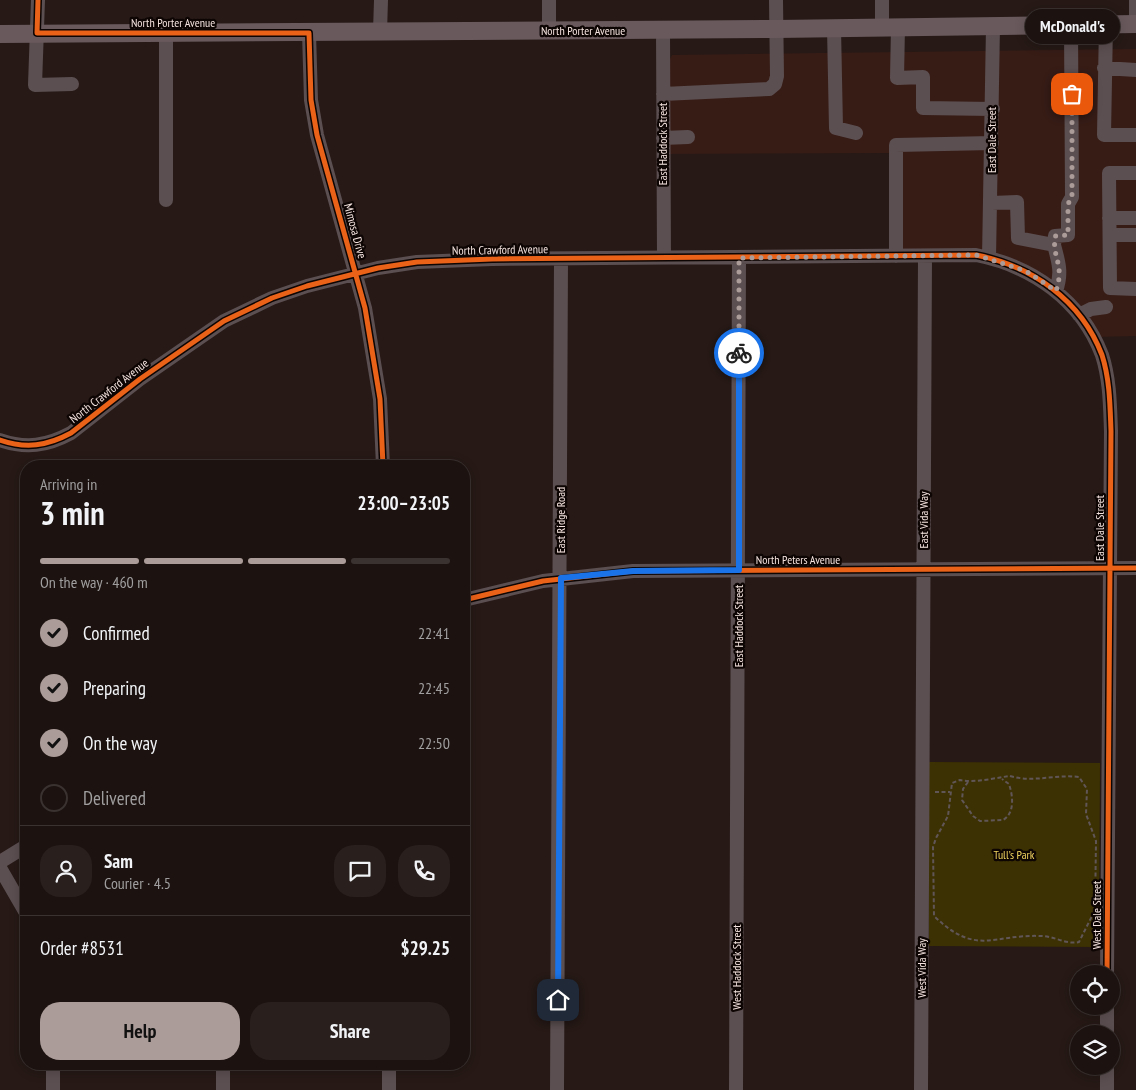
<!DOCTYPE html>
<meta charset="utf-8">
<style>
body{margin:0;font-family:"PT Sans Narrow",sans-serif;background:#29201e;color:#f1f3f6;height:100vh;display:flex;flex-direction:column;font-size:19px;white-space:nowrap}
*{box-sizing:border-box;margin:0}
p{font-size:16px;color:#a09e9f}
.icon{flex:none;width:28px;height:28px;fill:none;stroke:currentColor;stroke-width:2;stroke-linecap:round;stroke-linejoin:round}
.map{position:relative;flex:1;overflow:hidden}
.drawer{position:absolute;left:20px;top:460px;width:450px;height:610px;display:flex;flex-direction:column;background:#1c1310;border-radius:20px;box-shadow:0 2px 12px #0003,0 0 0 1px #3a3230}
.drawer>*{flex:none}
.tools{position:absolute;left:1070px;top:965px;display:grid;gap:10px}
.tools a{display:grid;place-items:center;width:50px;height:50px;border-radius:50%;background:#1c1310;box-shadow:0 2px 12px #0003,0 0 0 1px #3a3230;font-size:25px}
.pin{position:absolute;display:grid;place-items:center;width:42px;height:42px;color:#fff;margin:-21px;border-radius:10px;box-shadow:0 2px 8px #0006}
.courier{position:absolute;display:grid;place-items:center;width:50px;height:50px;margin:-25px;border:4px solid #1a73e8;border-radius:50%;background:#fff;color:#222;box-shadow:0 1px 6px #0007}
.bubble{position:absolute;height:35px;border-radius:18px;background:#1c1310;box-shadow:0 2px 12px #0003,0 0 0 1px #3a3230;font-size:16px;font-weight:700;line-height:35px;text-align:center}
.overview em{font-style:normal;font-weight:700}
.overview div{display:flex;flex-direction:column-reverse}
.overview{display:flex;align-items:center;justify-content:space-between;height:85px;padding:0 20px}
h1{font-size:32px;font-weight:700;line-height:38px}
.bar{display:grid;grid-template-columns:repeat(4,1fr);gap:8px 5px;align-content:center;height:60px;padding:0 20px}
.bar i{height:6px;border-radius:4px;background:#3a3230}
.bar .current{background:#ac9c99}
.bar p{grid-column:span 4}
.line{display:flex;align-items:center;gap:12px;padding:0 20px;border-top:1px solid #3a3230}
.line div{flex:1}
.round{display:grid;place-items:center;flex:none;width:52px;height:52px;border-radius:20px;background:#29201e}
ol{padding:0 20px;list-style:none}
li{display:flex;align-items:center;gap:15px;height:55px}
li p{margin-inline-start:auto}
li .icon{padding:5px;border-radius:50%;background:#ac9c99;color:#111;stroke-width:4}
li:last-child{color:#a09e9f}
li i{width:28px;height:28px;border:2px solid #3a3230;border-radius:50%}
.cta{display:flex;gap:10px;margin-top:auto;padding:10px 20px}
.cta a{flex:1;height:58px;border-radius:20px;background:#ac9c99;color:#111;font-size:20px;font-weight:700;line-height:58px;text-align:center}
.cta a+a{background:#29201e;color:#f1f3f6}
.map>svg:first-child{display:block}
</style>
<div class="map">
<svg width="1136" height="1090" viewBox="0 0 1136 1090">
<rect width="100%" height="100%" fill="#261916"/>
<!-- built -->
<path fill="#371c16" d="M 1136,49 L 1136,336 L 1096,337 L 1087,321 L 1003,258 L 899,253 L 898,153 L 666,154 L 670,59 L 672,55 Z"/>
<!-- green -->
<path fill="#3c3103" d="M 929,762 L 1100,763 L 1099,947 L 929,946 Z"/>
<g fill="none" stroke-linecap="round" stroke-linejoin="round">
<!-- path -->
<path stroke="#615657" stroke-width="2" stroke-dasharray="4 2.5" stroke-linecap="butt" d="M 1010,776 C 1034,783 1055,774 1079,777 L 1087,789 L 1086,814 L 1096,841 L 1095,910 L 1079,942 C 1067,945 1054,936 1041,936 C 991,934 977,957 934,916 L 933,847 L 936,838 L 948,816 L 952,783 L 960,780 C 976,783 994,778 1010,776 Z
M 968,782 L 963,789 L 962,800 L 973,816 L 980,821 L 1003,820 C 1015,813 1013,796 1009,784 L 1002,779
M 935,792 L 950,792"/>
<!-- minor -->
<path stroke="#5c4f51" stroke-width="14" d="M 38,0 L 35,85 L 72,84
M 549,0 L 549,31
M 882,0 L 882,27
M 1136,0 L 1136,18
M 1106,24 L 1104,135 L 1136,135
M 898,27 L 897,78 L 923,77 L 923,108 L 993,109
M 834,28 L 836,128 L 856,133
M 663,30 L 664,258
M 380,32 L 381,0
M 309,33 L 311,100 L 317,135 L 365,308 L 380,399 L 383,466
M 1104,68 L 1136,70
M 663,94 L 769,89 L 775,84 L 777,76 L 776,0
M 663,138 L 688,137
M 1136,173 L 1109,173 L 1110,288 L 1136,289
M 166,200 L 166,33
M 992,203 L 1017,202 L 1018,238 L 1054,245 C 1059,263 1062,274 1056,291
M 1109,218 L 1136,218
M 1110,235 L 1136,235
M 1054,245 L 1055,236 L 1068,235 L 1068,204 L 1072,197 L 1071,25
M 896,256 L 896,145 L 992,143
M 989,258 L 993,26
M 1079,315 L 1091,309 L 1106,307
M 0,440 C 26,449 47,446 71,433 L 140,379 L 224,321 L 272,298 L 307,286 L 378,268 L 417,262 L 492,259 L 976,255 C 1032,266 1081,300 1102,355 C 1110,380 1110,406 1111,431 L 1107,974
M 464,600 L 543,581 L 633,571 L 1136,568
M 0,862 L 26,846
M 0,868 L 26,913
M 1107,1034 L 1107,1006
M 53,1090 L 53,1064
M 223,1090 L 223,1064
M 389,1090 L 389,1064
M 557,1090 L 561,260
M 736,1090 L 739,258
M 921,1090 L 925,256
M 1107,1090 L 1107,1066"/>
<!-- major -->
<path stroke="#69595d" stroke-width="18" d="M 0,34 L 776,29 L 1136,24"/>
<!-- cycleway casing -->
<g stroke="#0d0503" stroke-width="8">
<path id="cycleway" d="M 38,0 L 37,33 L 309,33 L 311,100 L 317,135 L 365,308 L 380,399 L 383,466
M 0,440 C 26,449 47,446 71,433 L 140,379 L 224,321 L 272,298 L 307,286 L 378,268 L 417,262 L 492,259 L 976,255 C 1032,266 1081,300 1102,355 C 1110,380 1110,406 1111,431 L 1107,974
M 464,600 L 543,581 L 633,571 L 1136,568"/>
</g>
<!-- cycleway -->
<use href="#cycleway" stroke="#ea6118" stroke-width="5"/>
</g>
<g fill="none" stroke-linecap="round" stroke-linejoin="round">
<!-- done -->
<path stroke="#ac9c99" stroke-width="5" stroke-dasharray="0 9" d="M 739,353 L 739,258 L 976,255 L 1026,271 L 1056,291 C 1065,264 1052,259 1055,236 L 1068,235 L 1068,204 L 1072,197 L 1072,94"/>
<!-- route -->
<path stroke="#1a73e8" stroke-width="6" d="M 558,1000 L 561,578 L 633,571 L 739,570 L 739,353"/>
</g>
<g text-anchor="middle" stroke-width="4.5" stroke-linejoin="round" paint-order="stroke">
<!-- street labels -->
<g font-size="12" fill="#f4e3df" stroke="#0d0503">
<text x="173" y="27">North Porter Avenue</text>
<text x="583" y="35">North Porter Avenue</text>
<text transform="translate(992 140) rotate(-90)" y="4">East Dale Street</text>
<text transform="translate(663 144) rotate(-90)" y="4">East Haddock Street</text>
<text transform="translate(355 231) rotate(75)" y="4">Mimosa Drive</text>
<text transform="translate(500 250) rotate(-1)" y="4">North Crawford Avenue</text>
<text transform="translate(109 391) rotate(-38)" y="4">North Crawford Avenue</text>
<text transform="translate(561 520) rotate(-90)" y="4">East Ridge Road</text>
<text transform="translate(924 520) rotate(-90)" y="4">East Vida Way</text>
<text transform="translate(1100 528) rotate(-90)" y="4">East Dale Street</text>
<text x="798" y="564">North Peters Avenue</text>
<text transform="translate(739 626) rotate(-90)" y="4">East Haddock Street</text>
<text transform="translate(1097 915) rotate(-90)" y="4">West Dale Street</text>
<text transform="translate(737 967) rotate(-90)" y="4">West Haddock Street</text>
<text transform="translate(922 968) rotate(-90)" y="4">West Vida Way</text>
</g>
<!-- park labels -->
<g font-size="12" fill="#f1d45f" stroke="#0d0503">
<text x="1014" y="859">Tull’s Park</text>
</g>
</g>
</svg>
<div class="tools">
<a><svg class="icon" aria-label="locate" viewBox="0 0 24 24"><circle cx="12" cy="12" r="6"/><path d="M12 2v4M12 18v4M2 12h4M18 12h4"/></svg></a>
<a><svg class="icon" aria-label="layers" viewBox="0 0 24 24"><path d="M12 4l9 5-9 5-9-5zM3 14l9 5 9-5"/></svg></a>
</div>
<div class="pin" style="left:1072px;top:94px;background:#ea580c"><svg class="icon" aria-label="bag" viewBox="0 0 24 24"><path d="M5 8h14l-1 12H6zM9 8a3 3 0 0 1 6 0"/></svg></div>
<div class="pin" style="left:558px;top:1000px;background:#1f2937"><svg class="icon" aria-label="home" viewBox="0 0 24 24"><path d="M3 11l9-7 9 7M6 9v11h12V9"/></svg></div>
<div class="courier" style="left:739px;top:353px"><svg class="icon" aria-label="bike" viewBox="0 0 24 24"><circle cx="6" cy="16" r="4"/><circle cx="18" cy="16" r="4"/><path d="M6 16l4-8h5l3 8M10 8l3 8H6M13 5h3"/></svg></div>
<div class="bubble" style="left:1025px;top:9px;width:95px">McDonald's</div>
<section class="drawer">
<div class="overview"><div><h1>3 min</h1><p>Arriving in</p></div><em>23:00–23:05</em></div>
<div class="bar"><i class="current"></i><i class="current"></i><i class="current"></i><i></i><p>On the way · 460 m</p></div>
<ol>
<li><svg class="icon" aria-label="check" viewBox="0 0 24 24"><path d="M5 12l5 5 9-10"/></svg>Confirmed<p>22:41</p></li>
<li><svg class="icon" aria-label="check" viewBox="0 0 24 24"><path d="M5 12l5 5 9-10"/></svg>Preparing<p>22:45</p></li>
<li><svg class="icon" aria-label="check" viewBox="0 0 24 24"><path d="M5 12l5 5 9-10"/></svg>On the way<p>22:50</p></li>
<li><i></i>Delivered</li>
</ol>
<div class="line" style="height:90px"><a class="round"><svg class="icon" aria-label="person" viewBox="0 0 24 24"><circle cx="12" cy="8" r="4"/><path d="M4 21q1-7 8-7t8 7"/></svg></a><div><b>Sam</b><p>Courier · 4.5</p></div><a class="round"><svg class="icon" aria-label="chat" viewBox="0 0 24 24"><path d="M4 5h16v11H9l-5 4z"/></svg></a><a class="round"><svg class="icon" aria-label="phone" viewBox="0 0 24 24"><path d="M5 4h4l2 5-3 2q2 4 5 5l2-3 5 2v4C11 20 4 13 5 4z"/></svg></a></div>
<div class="line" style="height:65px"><div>Order #8531</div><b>$29.25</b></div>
<div class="cta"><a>Help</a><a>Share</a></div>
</section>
</div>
